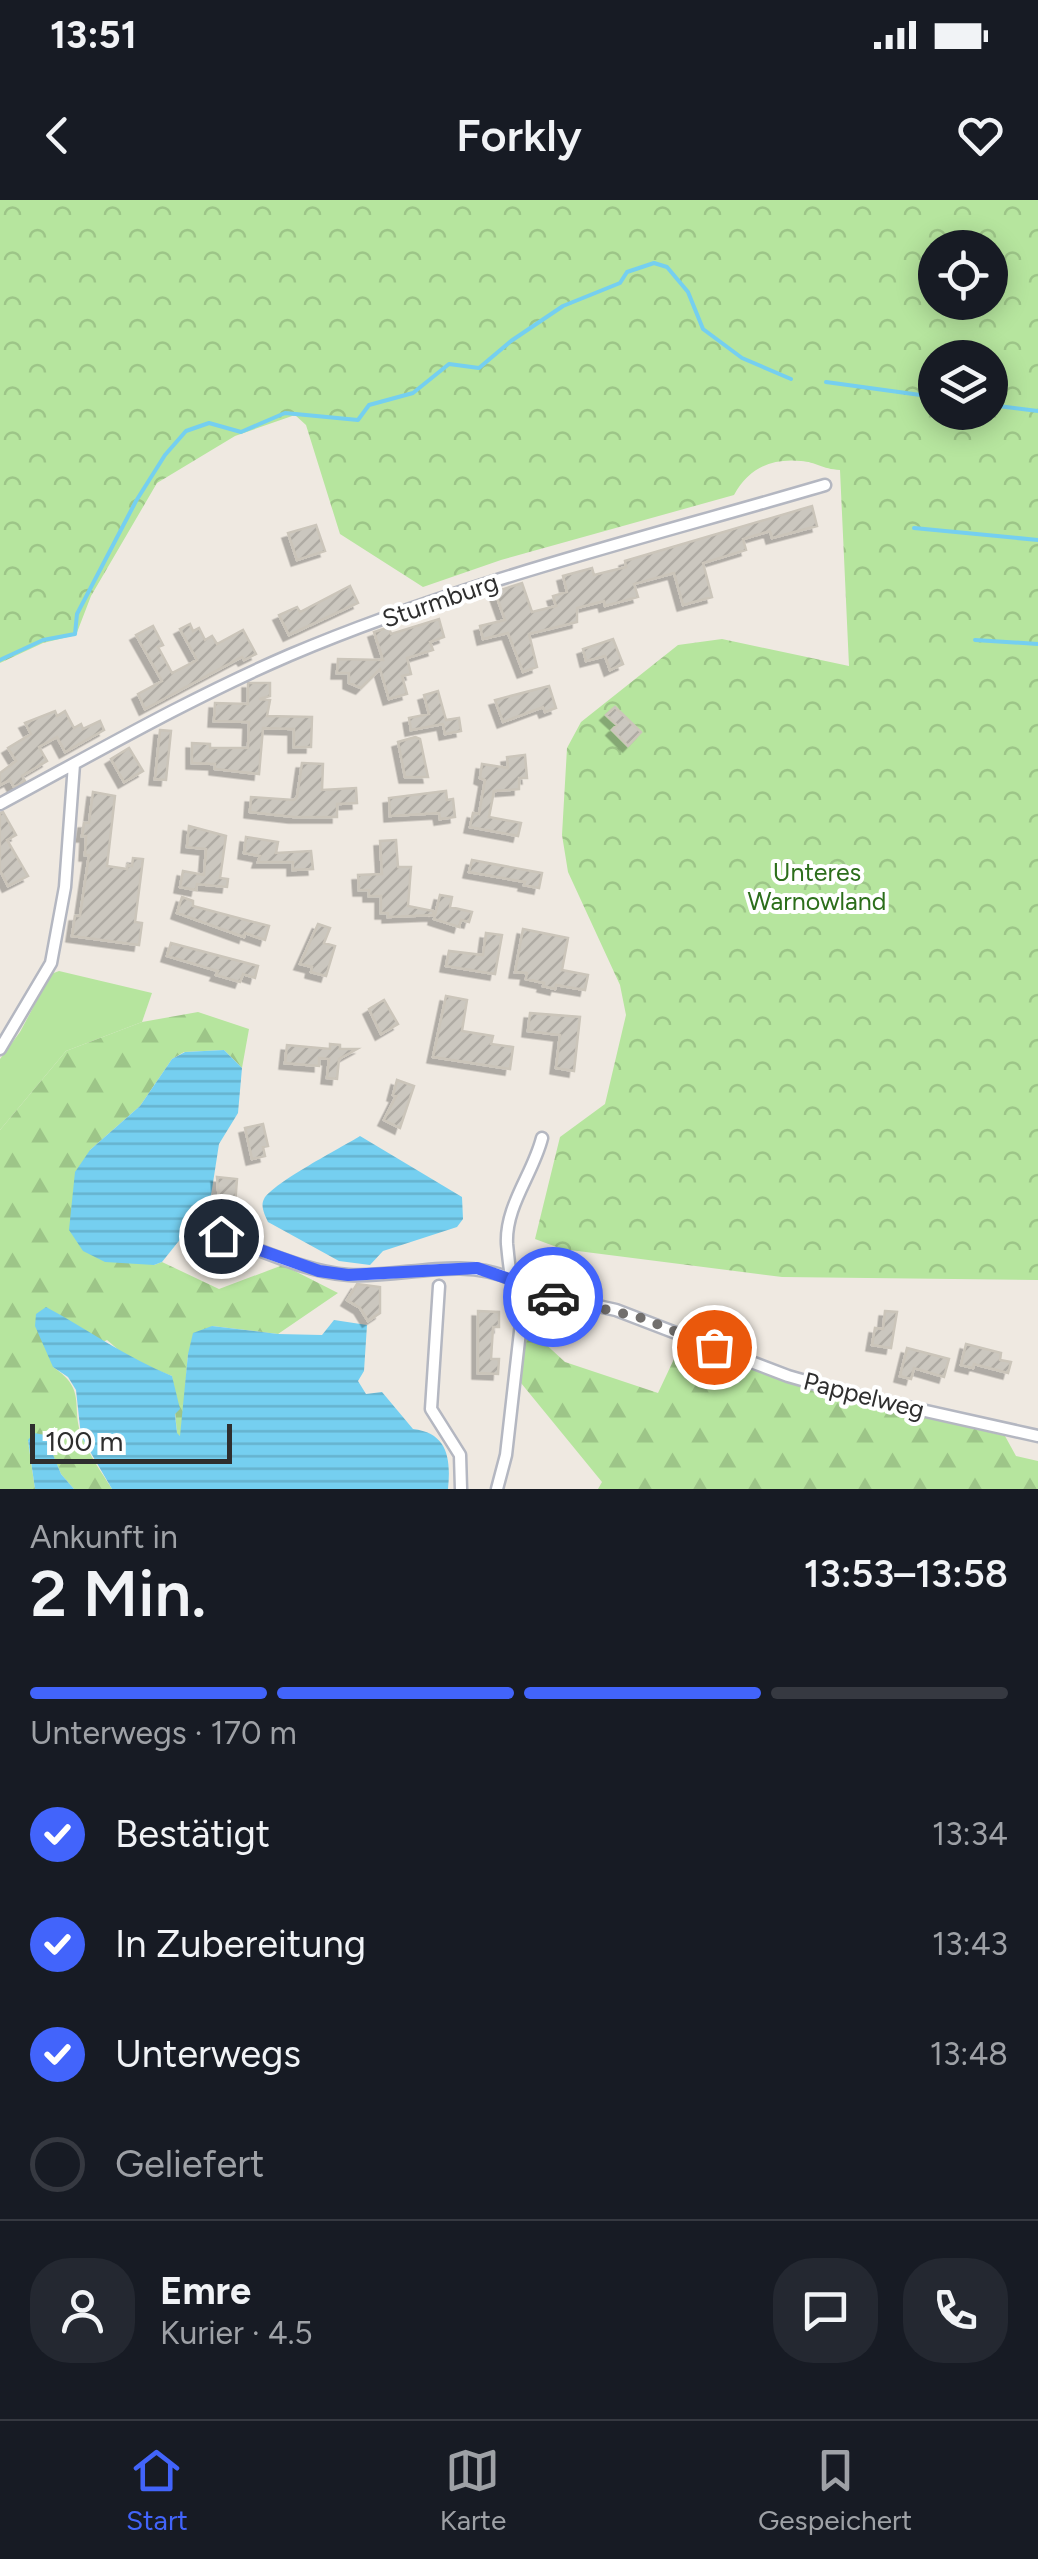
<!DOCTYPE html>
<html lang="de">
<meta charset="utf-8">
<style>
body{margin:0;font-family:Figtree,sans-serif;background:#242831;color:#f1f3f6;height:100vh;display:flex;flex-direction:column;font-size:38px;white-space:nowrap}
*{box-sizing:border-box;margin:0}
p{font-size:32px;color:#9ea1a6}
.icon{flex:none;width:55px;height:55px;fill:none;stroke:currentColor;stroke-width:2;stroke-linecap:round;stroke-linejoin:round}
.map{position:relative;height:1289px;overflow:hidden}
.side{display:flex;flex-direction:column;background:#171b24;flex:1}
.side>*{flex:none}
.controls{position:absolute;left:918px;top:30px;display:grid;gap:20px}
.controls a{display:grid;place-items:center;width:90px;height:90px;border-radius:50%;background:#171b24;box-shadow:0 5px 25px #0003;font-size:50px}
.scale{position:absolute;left:30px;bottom:25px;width:202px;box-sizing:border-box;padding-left:10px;border:5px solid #2e2e2e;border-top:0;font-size:28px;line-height:35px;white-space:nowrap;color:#2e2e2e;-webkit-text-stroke:8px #fff;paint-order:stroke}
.pin{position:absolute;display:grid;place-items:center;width:85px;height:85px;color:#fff;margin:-42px;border:5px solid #fff;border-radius:50%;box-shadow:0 2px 10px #0007}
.courier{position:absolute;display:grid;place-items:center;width:100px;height:100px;margin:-50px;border:8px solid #4264fb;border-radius:50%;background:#fff;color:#222;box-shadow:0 2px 12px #0007}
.head em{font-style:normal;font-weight:600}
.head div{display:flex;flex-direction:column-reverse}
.head{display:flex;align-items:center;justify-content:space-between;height:170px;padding:0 30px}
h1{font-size:65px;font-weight:600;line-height:75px}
.bar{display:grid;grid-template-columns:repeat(4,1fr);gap:15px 10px;align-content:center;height:120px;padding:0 30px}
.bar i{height:12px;border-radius:8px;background:#363941}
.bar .active{background:#4264fb}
.bar p{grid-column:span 4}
.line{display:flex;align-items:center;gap:25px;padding:0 30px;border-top:2px solid #363941}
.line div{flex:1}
.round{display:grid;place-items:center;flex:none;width:105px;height:105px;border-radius:40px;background:#242831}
ol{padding:0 30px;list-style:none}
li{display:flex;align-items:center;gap:30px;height:110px}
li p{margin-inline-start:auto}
li .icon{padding:10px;border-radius:50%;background:#4264fb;color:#fff;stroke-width:4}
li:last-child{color:#9ea1a6}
li i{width:55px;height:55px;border:5px solid #363941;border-radius:50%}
.status{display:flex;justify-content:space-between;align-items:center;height:70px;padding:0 50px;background:#171b24;direction:ltr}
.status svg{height:28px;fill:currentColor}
header{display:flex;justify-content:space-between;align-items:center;height:130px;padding:0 30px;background:#171b24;font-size:45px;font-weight:600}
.tabs{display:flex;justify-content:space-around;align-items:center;height:140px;border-top:2px solid #363941;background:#171b24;font-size:28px;color:#9ea1a6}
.tabs a{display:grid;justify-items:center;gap:5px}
.tabs .active{color:#4264fb}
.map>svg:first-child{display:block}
</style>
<div class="status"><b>13:51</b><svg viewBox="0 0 49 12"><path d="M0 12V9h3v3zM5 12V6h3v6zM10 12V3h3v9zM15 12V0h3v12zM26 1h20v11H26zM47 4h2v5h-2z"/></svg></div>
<header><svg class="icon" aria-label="back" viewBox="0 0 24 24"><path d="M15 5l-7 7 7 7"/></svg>Forkly<svg class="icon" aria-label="heart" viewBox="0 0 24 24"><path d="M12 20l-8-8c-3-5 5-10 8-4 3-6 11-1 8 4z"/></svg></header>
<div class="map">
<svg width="1038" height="1289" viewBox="0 0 1038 1289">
<defs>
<pattern id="forest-firs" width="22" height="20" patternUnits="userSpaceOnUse" patternTransform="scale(2.5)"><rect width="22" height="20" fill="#b6e59e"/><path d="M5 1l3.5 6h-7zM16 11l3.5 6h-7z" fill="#9dc588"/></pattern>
<pattern id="park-crowns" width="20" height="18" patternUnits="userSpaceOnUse" patternTransform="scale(2.5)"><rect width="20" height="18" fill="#b6e59e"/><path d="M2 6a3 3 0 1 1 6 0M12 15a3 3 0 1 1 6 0" fill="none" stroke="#9dc588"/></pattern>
<pattern id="water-rules" width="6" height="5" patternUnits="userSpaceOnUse" patternTransform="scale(2.5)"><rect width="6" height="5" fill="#75cff0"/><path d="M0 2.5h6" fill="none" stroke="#66b2ce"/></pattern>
<pattern id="building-hatch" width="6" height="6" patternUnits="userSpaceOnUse" patternTransform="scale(2.5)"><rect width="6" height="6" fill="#cbc7bf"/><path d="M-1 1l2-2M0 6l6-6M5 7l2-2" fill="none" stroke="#afaba4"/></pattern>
<filter id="shadow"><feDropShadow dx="-5.5" dy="5.5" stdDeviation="0" flood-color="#0004"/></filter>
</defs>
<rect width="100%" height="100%" fill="#efe9e1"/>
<!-- grass -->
<path fill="#b6e59e" d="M 59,771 L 152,793 L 142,822 L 66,851 L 0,930 L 0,859 L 20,832 L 51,774 Z"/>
<!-- forest -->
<path fill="url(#forest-firs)" d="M 198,812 L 249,829 L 242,868 L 224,850 L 184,852 L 172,859 L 140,906 L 90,950 L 154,1065 L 162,1062 L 219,1089 L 283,1065 L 338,1093 L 278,1134 L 212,1126 L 188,1154 L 181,1237 L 177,1234 L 172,1176 L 129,1159 L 107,1140 L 53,1167 C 89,1191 69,1207 83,1239 C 90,1256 102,1273 112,1289 L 74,1289 L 61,1274 L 45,1236 L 28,1241 L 35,1289 L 0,1289 L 0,930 L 66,851 L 142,822 Z
M 527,1127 L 565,1162 L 658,1193 L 682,1142 L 805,1188 L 1005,1236 L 1016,1256 L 1038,1261 L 1038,1289 L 598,1289 L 602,1282 L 521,1183 Z"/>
<!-- park -->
<path fill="url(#park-crowns)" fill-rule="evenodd" d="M 0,0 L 1038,0 L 1038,1080 L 782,1077 L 562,1049 L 535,1039 L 560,937 L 605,904 L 626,815 L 620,785 L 568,672 L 562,635 L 567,548 L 581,522 L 678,445 L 722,439 L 849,466 L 840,270 C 822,269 816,262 801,261 C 771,258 749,268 734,295 L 501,360 L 423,387 L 340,334 L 306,225 L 295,215 L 235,236 L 157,283 L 91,396 L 76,435 L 43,443 L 0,463 ZM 935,48 L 990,48 L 990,102 L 935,102 ZM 935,158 L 990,158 L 990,212 L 935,212 Z"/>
<!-- water -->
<path fill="url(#water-rules)" d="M 224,850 L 242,868 L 238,913 L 219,944 L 210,1002 L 162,1062 L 154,1065 L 105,1062 L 83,1051 L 69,1030 L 75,972 L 90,950 L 140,906 L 172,859 L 185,852 Z
M 360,936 L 462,997 L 463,1019 L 457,1027 L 383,1051 L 370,1065 L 339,1061 L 268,1022 C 265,1015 260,1006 264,999 C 274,982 341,948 360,936 Z
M 46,1107 C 89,1130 127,1158 172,1176 L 180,1209 L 175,1214 L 177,1233 L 180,1236 L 188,1154 L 193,1133 L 212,1126 L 278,1134 L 322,1135 L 334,1120 L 367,1125 L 364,1171 L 358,1181 L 366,1194 L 382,1192 L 413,1229 C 448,1233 451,1259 448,1289 L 112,1289 L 81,1236 L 76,1190 L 68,1177 L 53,1167 L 35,1126 L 36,1114 Z
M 34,1233 L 45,1235 L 61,1274 L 74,1289 L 35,1289 L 28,1240 Z"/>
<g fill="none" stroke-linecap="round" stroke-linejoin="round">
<!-- stream -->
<path stroke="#75cff0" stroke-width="4" d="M 826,182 L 935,197
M 990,205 L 1038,211
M 914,328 L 1038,340
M 975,440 L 1038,444
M 0,460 L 43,440 L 75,434 L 77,414 L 136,301 L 165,255 L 186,231 L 209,223 L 241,232 L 285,213 L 358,220 L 369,205 L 413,193 L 449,164 L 479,168 L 511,141 L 563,106 L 620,83 L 627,72 L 654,63 L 667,67 L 688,92 L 703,129 L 742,158 L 791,179"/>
</g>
<!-- building -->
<path fill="url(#building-hatch)" stroke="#cbc5ba" stroke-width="2.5" filter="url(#shadow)" d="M 812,306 L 817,326 L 772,338 L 770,331 L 743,339 L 746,350 L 703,363 L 712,397 L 683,405 L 674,373 L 634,384 L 638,397 L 605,406 L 604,401 L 577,408 L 577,422 L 529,434 L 537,467 L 523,472 L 508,433 L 483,439 L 480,426 L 505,420 L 495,392 L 522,383 L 532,412 L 556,406 L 553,396 L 567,392 L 563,376 L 592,368 L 594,375 L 626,367 L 625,361 Z
M 316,325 L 325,351 L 297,360 L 288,333 Z
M 350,386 L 358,403 L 289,435 L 279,415 L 297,407 L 300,412 Z
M 439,419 L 444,437 L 430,442 L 433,450 L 407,458 L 411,474 L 402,476 L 407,494 L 389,499 L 380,469 L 361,488 L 349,483 L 349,473 L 337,473 L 338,459 L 383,460 L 374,432 L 389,427 L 391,434 Z
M 190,424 L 193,431 L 199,428 L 205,440 L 212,436 L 217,444 L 243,430 L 256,454 L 244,460 L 242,457 L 145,509 L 138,494 L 162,481 L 136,435 L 153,426 L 163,445 L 158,447 L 172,473 L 197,460 L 180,429 Z
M 613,439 L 623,464 L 610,470 L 605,456 L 586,461 L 583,449 Z
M 248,483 L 270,483 L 270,496 L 259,499 L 270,500 L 267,516 L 312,517 L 311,547 L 294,547 L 294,529 L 263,528 L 259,574 L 215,569 L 215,564 L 192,563 L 192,543 L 210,544 L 210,548 L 248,548 L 249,522 L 214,521 L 215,503 L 248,504 Z
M 549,486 L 556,508 L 545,512 L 543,507 L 503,522 L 495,500 Z
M 438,491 L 446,520 L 459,518 L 461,531 L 445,534 L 443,524 L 411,530 L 409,518 L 429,514 L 424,495 Z
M 615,507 L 641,532 L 628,546 L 612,530 L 617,525 L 606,515 Z
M 55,511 L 57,516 L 65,511 L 74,528 L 81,524 L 83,529 L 100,521 L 104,530 L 65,552 L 57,537 L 39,547 L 47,561 L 22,576 L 25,581 L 14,587 L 10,580 L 0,585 L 0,573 L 16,561 L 8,548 L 31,534 L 25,523 Z
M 160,530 L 171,531 L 166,580 L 155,579 Z
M 415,537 L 420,539 L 428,577 L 405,577 L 398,542 Z
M 129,548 L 143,571 L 124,582 L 111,559 Z
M 525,555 L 527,578 L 519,578 L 519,589 L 494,591 L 489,617 L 521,623 L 518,636 L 470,627 L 473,613 L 479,614 L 485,580 L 480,578 L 482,564 L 508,568 L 507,557 Z
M 302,563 L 323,564 L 322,590 L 356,588 L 357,603 L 337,604 L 337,617 L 294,617 L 250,612 L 251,597 L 294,600 L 297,597 Z
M 446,591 L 447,600 L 453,599 L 455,617 L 440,619 L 439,613 L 390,616 L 389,598 Z
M 93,592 L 115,596 L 107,666 L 127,669 L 128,665 L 132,666 L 133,658 L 143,659 L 135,722 L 142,723 L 139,745 L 72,736 L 75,716 L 80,716 L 89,655 L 85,655 L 86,636 L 82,636 L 84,623 L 89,623 Z
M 3,612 L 16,635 L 7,640 L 28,676 L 8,686 L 0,670 L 0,613 Z
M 189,626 L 226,636 L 220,678 L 228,679 L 227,687 L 197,684 L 196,690 L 180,687 L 183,671 L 204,675 L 206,649 L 187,647 Z
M 246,637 L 278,642 L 276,653 L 311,651 L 313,669 L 293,670 L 293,662 L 258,662 L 260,656 L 244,653 Z
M 396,640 L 398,667 L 411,667 L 408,706 L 433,711 L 433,715 L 388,717 L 388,713 L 381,713 L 381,696 L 369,696 L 369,690 L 359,690 L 358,675 L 382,674 L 380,641 Z
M 472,660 L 542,673 L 539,688 L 524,685 L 525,682 L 469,672 Z
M 440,695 L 452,697 L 450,707 L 472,712 L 469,722 L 461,720 L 459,727 L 434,719 Z
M 182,697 L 193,701 L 193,706 L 269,726 L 265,740 L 245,733 L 244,737 L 177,713 Z
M 318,724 L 330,728 L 324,743 L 335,746 L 326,776 L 311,772 L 312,767 L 300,764 Z
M 523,729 L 568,738 L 562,770 L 588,775 L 585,790 L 556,785 L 555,789 L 543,786 L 544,783 L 526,779 L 527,773 L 515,772 Z
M 486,733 L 502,735 L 495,774 L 446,766 L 449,751 L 483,755 Z
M 171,743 L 258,766 L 255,778 L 243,774 L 240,782 L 216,775 L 218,771 L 167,756 Z
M 446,796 L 467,800 L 462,831 L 493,836 L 491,844 L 513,847 L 510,869 L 433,857 Z
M 384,800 L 398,824 L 381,834 L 369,809 Z
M 530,813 L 580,817 L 574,871 L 556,868 L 560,835 L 528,831 Z
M 330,844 L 340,845 L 340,849 L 357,849 L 339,859 L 337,879 L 327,878 L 329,859 L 319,858 L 319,866 L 285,863 L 287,845 L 330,849 Z
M 397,880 L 414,886 L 400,928 L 384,920 L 396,896 L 393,895 Z
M 263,924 L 268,946 L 263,947 L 265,956 L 252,959 L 245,928 Z
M 217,977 L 237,979 L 235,1005 L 239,1005 L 240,1019 L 248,1018 L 250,1032 L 234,1032 L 234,1023 L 221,1024 Z
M 357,1084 L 380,1087 L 380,1113 L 368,1121 L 360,1108 L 347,1100 Z
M 478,1111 L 499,1112 L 499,1127 L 493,1127 L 491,1159 L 499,1159 L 498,1174 L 478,1173 Z
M 885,1111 L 897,1112 L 891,1148 L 872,1145 L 875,1128 L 883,1129 Z
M 966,1144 L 1001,1153 L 1000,1160 L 1011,1162 L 1008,1173 L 974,1164 L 973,1168 L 961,1165 Z
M 907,1148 L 949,1159 L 944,1177 L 914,1168 L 911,1179 L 900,1176 Z"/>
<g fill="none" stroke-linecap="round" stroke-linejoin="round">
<!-- street casing -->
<g stroke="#b4b7c1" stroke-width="15">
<path id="street" d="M 0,604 C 95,553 190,498 290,455 C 462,382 645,338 825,285
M 0,849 L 51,763 L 65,687 L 74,564
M 221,1036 C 262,1050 305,1072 349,1075 C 404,1078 459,1056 512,1079
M 439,1086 L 431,1209 L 460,1255 L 461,1289
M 521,1094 L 562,1098 L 616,1110 L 788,1176 L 854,1195 L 1038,1236
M 497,1289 L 506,1255 L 523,1105 C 521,1094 514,1087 511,1076 C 509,1066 508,1054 507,1044 C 505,1006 533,974 542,938"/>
</g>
<!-- street -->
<use href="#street" stroke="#fff" stroke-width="10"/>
</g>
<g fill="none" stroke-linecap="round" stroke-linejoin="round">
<!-- done -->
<path stroke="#726f6d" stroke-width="10" stroke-dasharray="0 18" d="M 553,1097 L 642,1118 L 714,1147"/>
<!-- route -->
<path stroke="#4264fb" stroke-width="12" d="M 221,1036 L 319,1071 L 348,1075 L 477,1068 L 512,1080 L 521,1094 L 553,1097"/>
</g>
<g text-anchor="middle" stroke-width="8" stroke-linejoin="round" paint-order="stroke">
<!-- street labels -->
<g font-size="25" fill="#2e2e2e" stroke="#fff">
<text transform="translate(440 400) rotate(-19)" y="9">Sturmburg</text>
<text transform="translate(864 1195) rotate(14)" y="9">Pappelweg</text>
</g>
<!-- park labels -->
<g font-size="25" fill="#2c6e1b" stroke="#fff">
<text x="817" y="681">Unteres<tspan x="817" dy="29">Warnowland</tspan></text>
</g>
</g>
</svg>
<div class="controls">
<a><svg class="icon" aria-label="locate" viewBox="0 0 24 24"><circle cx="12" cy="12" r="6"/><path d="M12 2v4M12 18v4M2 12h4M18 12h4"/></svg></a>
<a><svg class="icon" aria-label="layers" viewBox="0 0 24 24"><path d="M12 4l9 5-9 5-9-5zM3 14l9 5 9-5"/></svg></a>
</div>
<div class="scale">100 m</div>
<div class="pin" style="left:714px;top:1147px;background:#ea580c"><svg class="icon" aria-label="bag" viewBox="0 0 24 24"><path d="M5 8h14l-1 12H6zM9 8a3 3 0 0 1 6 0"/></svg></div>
<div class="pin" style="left:221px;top:1036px;background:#1f2937"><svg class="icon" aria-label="home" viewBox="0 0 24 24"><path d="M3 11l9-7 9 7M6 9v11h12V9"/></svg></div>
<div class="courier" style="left:553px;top:1097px"><svg class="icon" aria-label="car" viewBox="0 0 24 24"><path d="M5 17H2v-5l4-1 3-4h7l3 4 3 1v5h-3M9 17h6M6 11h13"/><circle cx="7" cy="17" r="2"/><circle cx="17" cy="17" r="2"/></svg></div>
</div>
<section class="side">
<div class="head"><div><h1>2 Min.</h1><p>Ankunft in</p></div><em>13:53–13:58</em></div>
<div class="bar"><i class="active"></i><i class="active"></i><i class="active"></i><i></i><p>Unterwegs · 170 m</p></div>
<ol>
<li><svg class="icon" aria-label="check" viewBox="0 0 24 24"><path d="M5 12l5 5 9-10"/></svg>Bestätigt<p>13:34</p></li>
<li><svg class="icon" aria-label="check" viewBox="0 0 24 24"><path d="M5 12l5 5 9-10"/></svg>In Zubereitung<p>13:43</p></li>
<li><svg class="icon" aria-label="check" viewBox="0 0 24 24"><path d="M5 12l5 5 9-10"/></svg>Unterwegs<p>13:48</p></li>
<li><i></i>Geliefert</li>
</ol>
<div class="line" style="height:180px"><a class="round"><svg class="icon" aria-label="person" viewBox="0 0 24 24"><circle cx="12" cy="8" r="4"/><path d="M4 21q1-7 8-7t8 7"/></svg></a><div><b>Emre</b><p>Kurier · 4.5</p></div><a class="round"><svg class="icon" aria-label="chat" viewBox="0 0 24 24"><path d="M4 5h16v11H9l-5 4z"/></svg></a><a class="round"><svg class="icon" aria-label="phone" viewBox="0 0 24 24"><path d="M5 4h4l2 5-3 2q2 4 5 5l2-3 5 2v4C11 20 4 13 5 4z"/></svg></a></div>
</section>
<nav class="tabs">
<a class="active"><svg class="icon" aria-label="home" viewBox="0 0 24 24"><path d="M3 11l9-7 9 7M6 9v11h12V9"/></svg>Start</a>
<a><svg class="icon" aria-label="map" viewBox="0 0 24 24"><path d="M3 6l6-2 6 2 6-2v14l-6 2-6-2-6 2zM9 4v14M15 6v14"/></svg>Karte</a>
<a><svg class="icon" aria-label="saved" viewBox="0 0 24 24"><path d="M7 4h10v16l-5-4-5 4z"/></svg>Gespeichert</a>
</nav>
